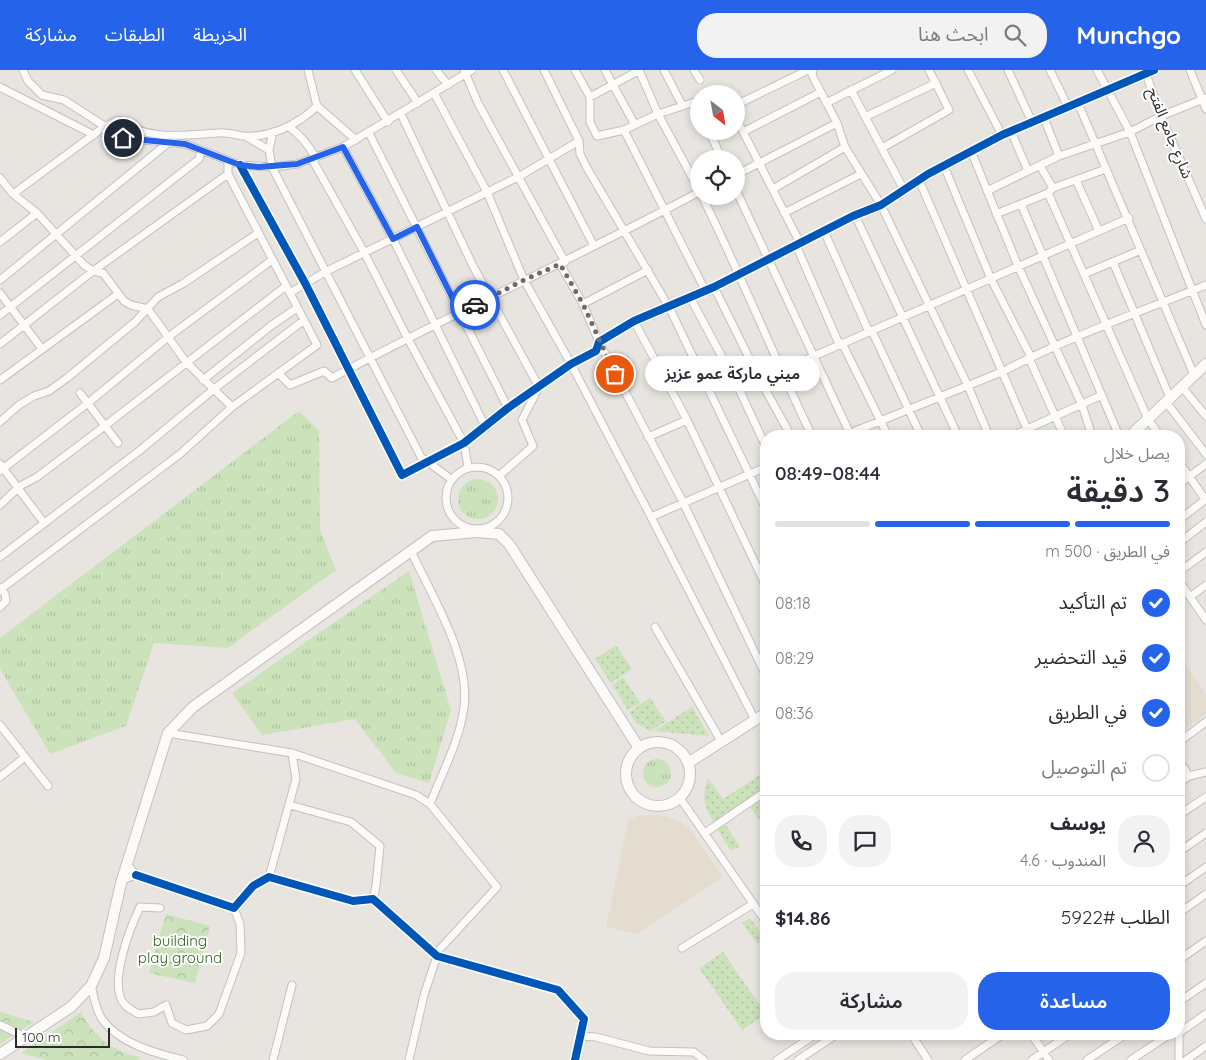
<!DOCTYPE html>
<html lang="ar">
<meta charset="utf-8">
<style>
body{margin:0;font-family:Quicksand,"Noto Sans Arabic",sans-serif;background:#f2f2f3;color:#2b2b33;direction:rtl;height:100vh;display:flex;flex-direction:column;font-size:19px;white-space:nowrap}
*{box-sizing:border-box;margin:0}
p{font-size:16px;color:#7c7c81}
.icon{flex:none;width:28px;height:28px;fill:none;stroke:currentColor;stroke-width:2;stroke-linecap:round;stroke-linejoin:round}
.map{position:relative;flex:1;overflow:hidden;direction:ltr}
.drawer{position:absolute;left:760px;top:360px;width:425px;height:610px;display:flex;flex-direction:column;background:#fff;border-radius:20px;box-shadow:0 2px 8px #0003;direction:rtl}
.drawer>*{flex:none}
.needle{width:32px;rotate:149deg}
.buttons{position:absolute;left:690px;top:15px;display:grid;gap:10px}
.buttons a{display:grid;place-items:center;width:55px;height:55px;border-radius:50%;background:#fff;box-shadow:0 2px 8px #0003;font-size:25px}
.scale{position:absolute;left:15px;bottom:12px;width:95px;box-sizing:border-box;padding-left:5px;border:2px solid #2b2b2b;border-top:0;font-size:14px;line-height:18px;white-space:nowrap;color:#2b2b2b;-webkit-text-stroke:4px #fff;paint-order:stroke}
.pin{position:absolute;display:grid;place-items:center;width:42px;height:42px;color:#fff;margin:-21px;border:2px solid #fff;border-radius:50%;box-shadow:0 1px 5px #0007}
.courier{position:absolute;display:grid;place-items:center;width:50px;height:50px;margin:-25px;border:4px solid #2563eb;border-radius:50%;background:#fff;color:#222;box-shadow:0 1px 6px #0007}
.bubble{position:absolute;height:35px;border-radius:18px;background:#fff;box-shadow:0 2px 8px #0003;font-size:16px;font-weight:600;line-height:35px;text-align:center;direction:rtl}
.headline em{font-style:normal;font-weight:600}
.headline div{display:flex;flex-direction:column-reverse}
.headline{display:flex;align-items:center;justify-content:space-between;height:85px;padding:0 15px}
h1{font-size:32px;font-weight:600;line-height:38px}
.bar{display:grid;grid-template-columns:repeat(4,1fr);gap:8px 5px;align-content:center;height:60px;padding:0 15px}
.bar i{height:6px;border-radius:4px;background:#e1e1e2}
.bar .current{background:#2563eb}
.bar p{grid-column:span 4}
.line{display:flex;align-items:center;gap:12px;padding:0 15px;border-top:1px solid #e1e1e2}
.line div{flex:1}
.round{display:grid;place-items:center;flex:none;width:52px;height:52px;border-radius:20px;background:#f2f2f3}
ol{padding:0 15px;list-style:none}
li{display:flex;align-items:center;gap:15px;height:55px}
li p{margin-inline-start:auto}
li .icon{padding:5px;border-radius:50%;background:#2563eb;color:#fff;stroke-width:4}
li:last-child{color:#7c7c81}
li i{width:28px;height:28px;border:2px solid #e1e1e2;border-radius:50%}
.cta{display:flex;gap:10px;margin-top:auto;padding:10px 15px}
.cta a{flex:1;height:58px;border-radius:20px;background:#2563eb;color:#fff;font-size:20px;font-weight:600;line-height:58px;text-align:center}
.cta a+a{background:#f2f2f3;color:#2b2b33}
header{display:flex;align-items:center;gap:30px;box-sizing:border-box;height:70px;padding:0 25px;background:#2563eb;color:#fff}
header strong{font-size:24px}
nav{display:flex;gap:28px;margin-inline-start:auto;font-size:18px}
.search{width:350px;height:45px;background:#f2f2f3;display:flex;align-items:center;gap:12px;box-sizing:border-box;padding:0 18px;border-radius:20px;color:#7c7c81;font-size:19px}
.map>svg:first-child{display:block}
</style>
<header>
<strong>Munchgo</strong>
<div class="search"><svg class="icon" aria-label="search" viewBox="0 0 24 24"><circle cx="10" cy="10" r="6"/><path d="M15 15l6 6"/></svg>ابحث هنا</div>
<nav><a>الخريطة</a><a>الطبقات</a><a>مشاركة</a></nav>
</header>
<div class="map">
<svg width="1206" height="990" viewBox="0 0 1206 990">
<defs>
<pattern id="grass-tufts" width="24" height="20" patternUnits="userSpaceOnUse" patternTransform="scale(1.25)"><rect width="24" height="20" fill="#cbe2bb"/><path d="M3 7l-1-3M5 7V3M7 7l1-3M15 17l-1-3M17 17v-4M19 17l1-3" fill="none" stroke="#aec2a1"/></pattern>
<pattern id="forest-crowns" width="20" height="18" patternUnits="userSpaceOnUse" patternTransform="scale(1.25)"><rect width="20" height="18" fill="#cbe2bb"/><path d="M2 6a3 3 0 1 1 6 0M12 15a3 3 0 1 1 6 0" fill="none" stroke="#aec2a1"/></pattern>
<pattern id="garden-dots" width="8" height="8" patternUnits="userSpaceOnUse" patternTransform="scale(1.25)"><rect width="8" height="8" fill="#cbe2bb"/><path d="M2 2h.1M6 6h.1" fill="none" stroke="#aec2a1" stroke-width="1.8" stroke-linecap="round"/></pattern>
</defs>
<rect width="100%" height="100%" fill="#e8e5e0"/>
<!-- education -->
<path fill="#e3dccf" d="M 1179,585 L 1206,624 L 1206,644 L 1179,663 Z
M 651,745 L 665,746 L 682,752 L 690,759 L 723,807 L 636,864 L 606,857 L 628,750 L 637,746 Z"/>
<!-- grass -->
<path fill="url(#grass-tufts)" d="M 299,341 L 319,361 L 320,460 L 336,500 L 228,578 L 154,573 L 126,656 L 50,684 L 0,599 L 0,568 Z
M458 429a20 20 0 1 1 40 0a20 20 0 1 1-40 0Z
M 409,501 L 451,640 L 429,713 L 396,703 L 355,649 L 262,665 L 232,623 Z
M643 703a14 14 0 1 1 28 0a14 14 0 1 1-28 0Z"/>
<!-- forest -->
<path fill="url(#forest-crowns)" d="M 166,844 L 210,856 L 195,913 L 149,903 Z
M 0,942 L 34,952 L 0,974 Z
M 81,942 C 94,967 113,982 141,987 L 137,990 L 46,990 L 21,983 Z"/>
<!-- garden -->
<path fill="url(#garden-dots)" d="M 616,575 L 632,599 L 611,613 L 595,589 Z
M 623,607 L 640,633 L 628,640 L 612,615 Z
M 650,628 L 666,651 L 651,661 L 637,654 L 629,642 Z
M 692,637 L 709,666 L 654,661 Z
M 766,701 L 766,760 L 747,732 L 714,753 C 704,735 701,728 708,708 L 723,729 Z
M 725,754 L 740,776 L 731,781 L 717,759 Z
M 750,848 L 765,869 L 758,874 L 742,853 Z
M 723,882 L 766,944 L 742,960 L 699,898 Z"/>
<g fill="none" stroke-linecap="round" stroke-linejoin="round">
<!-- minor casing -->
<g stroke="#c2c1c1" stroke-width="9">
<path id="minor" d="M 23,0 L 28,11 L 42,25 L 64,30 L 123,68 L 185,74 L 240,95 L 272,97 L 297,94 L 343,77 L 472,0
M 308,0 L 317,36 L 356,70
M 355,0 L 388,52
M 396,0 L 418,33
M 436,0 L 448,15
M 464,0 L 478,33 L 565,192
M 503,0 L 594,176
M 544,0 L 579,71 L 580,84 L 587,98 L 669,237 L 766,439
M 575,0 L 590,27 L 590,52 L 597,66 L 624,60 L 658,44 L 699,120
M 605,0 L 635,55
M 639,0 L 658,44 L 695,32 L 699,40
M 664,0 L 682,35
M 694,0 L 700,10
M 813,0 L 812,5 L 837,53 L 845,77 L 881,135 L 968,316 L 989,366
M 968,0 L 1002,65
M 1008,0 L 1032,52
M 1050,0 L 1068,37
M 1097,0 L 1130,62 L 1206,255
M 1190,0 L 1206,39
M 1146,4 L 1161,46 L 1206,149
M 0,17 L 94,65
M 851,20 L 904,120
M 434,23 L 487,122 L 524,210 L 571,294 L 651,447
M 590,27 L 640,0
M 826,33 L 892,0
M 1078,33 L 1194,305
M 736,35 L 808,0
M 401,44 L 473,196 L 539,317 L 522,350 L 533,376 L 500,405
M 865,47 L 936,13
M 736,48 L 800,173
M 1044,48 L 1059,86
M 289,57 C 301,65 309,76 316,88
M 624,60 L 705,220
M 709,61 L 722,89
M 1011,61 L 1028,101
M 273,62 L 269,80 L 272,97 L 421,387 L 451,409
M 743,62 L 821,22
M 369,63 L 508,338
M 247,67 L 269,80
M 343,77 L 393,169 L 486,358
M 882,78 L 949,40 L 929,0
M 971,81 L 1018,196 L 1082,335 L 1092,366
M 312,89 L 364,182 L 408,269 L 464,373 L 468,397
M 240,95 L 305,213 L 402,405 L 464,373 L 508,338 L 571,294 L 596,281 L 599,272 L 634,251 L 714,217 L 853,146 L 881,135 L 928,104 L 1002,65 L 1154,0
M 944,96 L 991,209 L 1031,287
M 1040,96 L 1053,118 L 1048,123 L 1148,349 L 1160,366
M 736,105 L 837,53
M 0,108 L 13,124 L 37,143 L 84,195 L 93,201 L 103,203 L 124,231 L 131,235 L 148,239 L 186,292 L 232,337
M 919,110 L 1030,366
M 1076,110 L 1099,161
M 1053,118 L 1106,99
M 773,119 L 845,77
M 736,120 L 851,366
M 987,121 L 1059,86 L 1130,62 L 1161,46 L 1206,28
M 13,124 L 104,57 L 118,50 C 148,71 183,65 218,63 C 227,62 235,65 244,66 C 270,68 299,54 317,36
M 702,126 C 741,205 774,287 812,366
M 1021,134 L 1119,366
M 784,143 L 861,104
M 996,144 L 1048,123
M 855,145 L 958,366
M 824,161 L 869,262
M 0,172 L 37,143
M 796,175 L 839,274
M 1113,192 L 1170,328
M 560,194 L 583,234 L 599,272 L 683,432 L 766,606
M 1084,204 L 1141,180
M 0,210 L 168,73
M 714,217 L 760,310 L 791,366
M 0,223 L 42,279
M 290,223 L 325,202 L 520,106 L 579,71
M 690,227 L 739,319 L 766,377
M 583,234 L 648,200
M 0,245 L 199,89 L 201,80
M 634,251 L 687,350 L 766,516
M 872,261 L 921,366
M 842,273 L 888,366
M 0,274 L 93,201 L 228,104
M 1029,288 L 1064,366
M 278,303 L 290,315 L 324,301 L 332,308 C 453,243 578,187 699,122
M 0,310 L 118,224
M 203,310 L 272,255 L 297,238
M 1182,317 L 1206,346
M 739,319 L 1129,148
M 80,323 L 118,373
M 1166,332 L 1206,384
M 0,352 L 19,335 L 34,326 L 49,321 L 67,308 L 135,252 L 158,227 L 184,213 L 258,163
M 843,366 L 1004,301 C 1068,267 1138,243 1206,215
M 1012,366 L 1102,325
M 648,367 L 687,350
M 1179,392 L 1205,429
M 0,394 L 44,453
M446 428a31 31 0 1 1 62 0a31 31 0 1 1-62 0Z
M 0,401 L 88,333 L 167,268 L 272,190
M 1179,414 L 1206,394
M 0,435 L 20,416 L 37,407 L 106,355 L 286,216
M 1179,450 L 1206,429
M 1179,473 L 1206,452
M 411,481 C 431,525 471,587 464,637 C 460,670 442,703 430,734
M 0,487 L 139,381 L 214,319 L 304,250
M 1179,502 L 1206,482
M 1179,511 L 1206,550
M 0,518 L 5,524 L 6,531 L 0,537
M 1,519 L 180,384 L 232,337 L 317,275 L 228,104 L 228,92
M 1190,527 L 1206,515
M 655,557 L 721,671
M 755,650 L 651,447 L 766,397
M 0,655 L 48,716
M 168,663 L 292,683 L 296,709 L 269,807
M 1179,672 L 1206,652
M 292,683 L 416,725 L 430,734 L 497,817 L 439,880 L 424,925 L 409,990
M 1179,690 L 1189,706
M 0,707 L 25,687
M 1179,713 L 1189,706 L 1206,702
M 680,728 L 766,852
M 290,735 L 351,752 L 380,776 L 376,816 L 373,829
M 1179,745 L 1206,727
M 705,763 L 766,721
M 1179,782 L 1206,763
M 136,805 L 234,838 L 253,816 L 269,807 L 353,831 L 373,829 L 437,886 L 558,920 L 584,949 L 575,990
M 122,810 L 136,805 L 127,794
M 1179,816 L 1206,797
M 160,838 L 140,837 C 130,858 107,916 125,935 C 129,939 135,942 139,944 L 154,942 L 166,935 L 172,953 L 186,960 L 207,956 L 219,944 L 241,883 L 240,854 L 234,838
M 1179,843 L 1206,824
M 682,878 L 753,834
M 1179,890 L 1206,871
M 91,916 C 94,926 96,941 102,949 C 120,974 155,983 183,990
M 1179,932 L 1206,913
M 0,955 L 26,967
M 1179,958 L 1179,990
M 1180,962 L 1206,944
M 911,964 L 928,990
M 1031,964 L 1049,990
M 580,966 L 596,967 L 649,981 L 694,982 L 704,990
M 273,990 L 292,915
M 777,990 L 816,964
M 798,990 L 837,964
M 965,990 L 1003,964
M 1032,990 L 1070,964
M 1087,990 L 1126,964
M 1131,990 L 1170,964
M 1186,990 L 1206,976"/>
</g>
<!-- secondary casing -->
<g stroke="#c2c1c1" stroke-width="12">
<path id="secondary" d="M 1130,366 L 1206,294
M626 704a32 32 0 1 1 64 0a32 32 0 1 1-64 0Z
M 688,693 L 766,643
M 0,984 L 71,937 L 91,916 L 104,888 L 121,813 L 168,663 L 193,637 L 432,466 L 477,462 L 499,464 L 509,474 L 639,678"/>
</g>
<!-- minor -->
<use href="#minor" stroke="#fcfbfa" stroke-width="7"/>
<!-- secondary -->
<use href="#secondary" stroke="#fcfbfa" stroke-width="10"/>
<!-- cycleway casing -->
<g stroke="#fff" stroke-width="11">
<path id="cycleway" d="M 240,95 L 305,213 L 402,405 L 464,373 L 508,338 L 571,294 L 596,281 L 599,272 L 634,251 L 714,217 L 853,146 L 881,135 L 928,104 L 1002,65 L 1154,0
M 136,805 L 234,838 L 253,816 L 269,807 L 353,831 L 373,829 L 437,886 L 558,920 L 584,949 L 575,990"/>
</g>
<!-- cycleway -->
<use href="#cycleway" stroke="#0057b8" stroke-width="8"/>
</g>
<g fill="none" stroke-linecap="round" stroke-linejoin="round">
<!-- done -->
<path stroke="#6d6c6a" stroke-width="5" stroke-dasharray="0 9" d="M 475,235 L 524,210 L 560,194 L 583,234 L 615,304"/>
<!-- route -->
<path stroke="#2563eb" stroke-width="6" d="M 123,68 L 185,74 L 240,95 L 259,97 L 297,94 L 343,77 L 393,169 L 417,157 L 460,243 L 475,235"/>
</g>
<g text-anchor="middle" stroke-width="4" stroke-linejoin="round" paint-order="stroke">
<!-- street labels -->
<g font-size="15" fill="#2b2b2b" stroke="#fff">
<text transform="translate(1170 63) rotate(68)" y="5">شارع جامع الفتح</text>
</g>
<!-- park labels -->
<g font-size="15" fill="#2d651d" stroke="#fff">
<text x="180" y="876">building<tspan x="180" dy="17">play ground</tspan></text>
</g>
</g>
</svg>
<div class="buttons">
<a><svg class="needle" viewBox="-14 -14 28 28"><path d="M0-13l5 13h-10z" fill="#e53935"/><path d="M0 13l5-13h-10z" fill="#7c7c81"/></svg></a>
<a><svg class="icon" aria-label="locate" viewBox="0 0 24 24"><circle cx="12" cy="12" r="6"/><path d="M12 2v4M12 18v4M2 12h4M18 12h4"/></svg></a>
</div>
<div class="scale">100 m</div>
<div class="pin" style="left:615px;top:304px;background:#ea580c"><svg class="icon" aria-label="bag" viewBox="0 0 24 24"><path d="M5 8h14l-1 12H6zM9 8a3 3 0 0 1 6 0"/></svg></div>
<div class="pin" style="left:123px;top:68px;background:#1f2937"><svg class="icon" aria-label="home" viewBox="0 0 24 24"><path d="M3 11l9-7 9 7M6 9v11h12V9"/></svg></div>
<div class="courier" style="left:475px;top:235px"><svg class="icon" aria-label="car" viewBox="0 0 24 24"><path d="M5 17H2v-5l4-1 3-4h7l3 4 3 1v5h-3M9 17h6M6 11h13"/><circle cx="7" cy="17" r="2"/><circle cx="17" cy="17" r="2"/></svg></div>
<div class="bubble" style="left:645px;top:286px;width:175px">ميني ماركة عمو عزيز</div>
<section class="drawer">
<div class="headline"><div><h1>3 دقيقة</h1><p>يصل خلال</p></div><em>08:44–08:49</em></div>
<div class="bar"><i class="current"></i><i class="current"></i><i class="current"></i><i></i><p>في الطريق · 500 m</p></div>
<ol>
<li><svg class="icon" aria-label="check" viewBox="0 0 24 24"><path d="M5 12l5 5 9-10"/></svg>تم التأكيد<p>08:18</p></li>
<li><svg class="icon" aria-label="check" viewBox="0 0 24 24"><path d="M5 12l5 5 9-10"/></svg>قيد التحضير<p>08:29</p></li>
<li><svg class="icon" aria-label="check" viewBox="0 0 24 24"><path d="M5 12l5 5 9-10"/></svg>في الطريق<p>08:36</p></li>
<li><i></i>تم التوصيل</li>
</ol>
<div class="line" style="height:90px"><a class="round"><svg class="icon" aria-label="person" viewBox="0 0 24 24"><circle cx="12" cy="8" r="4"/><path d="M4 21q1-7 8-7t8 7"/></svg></a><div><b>يوسف</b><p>المندوب · 4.6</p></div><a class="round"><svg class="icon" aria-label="chat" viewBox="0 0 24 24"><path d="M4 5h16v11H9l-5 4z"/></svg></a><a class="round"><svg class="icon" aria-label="phone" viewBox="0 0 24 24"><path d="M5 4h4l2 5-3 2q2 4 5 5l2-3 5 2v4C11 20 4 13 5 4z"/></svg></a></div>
<div class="line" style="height:65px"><div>الطلب #5922</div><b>$14.86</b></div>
<div class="cta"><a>مساعدة</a><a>مشاركة</a></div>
</section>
</div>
